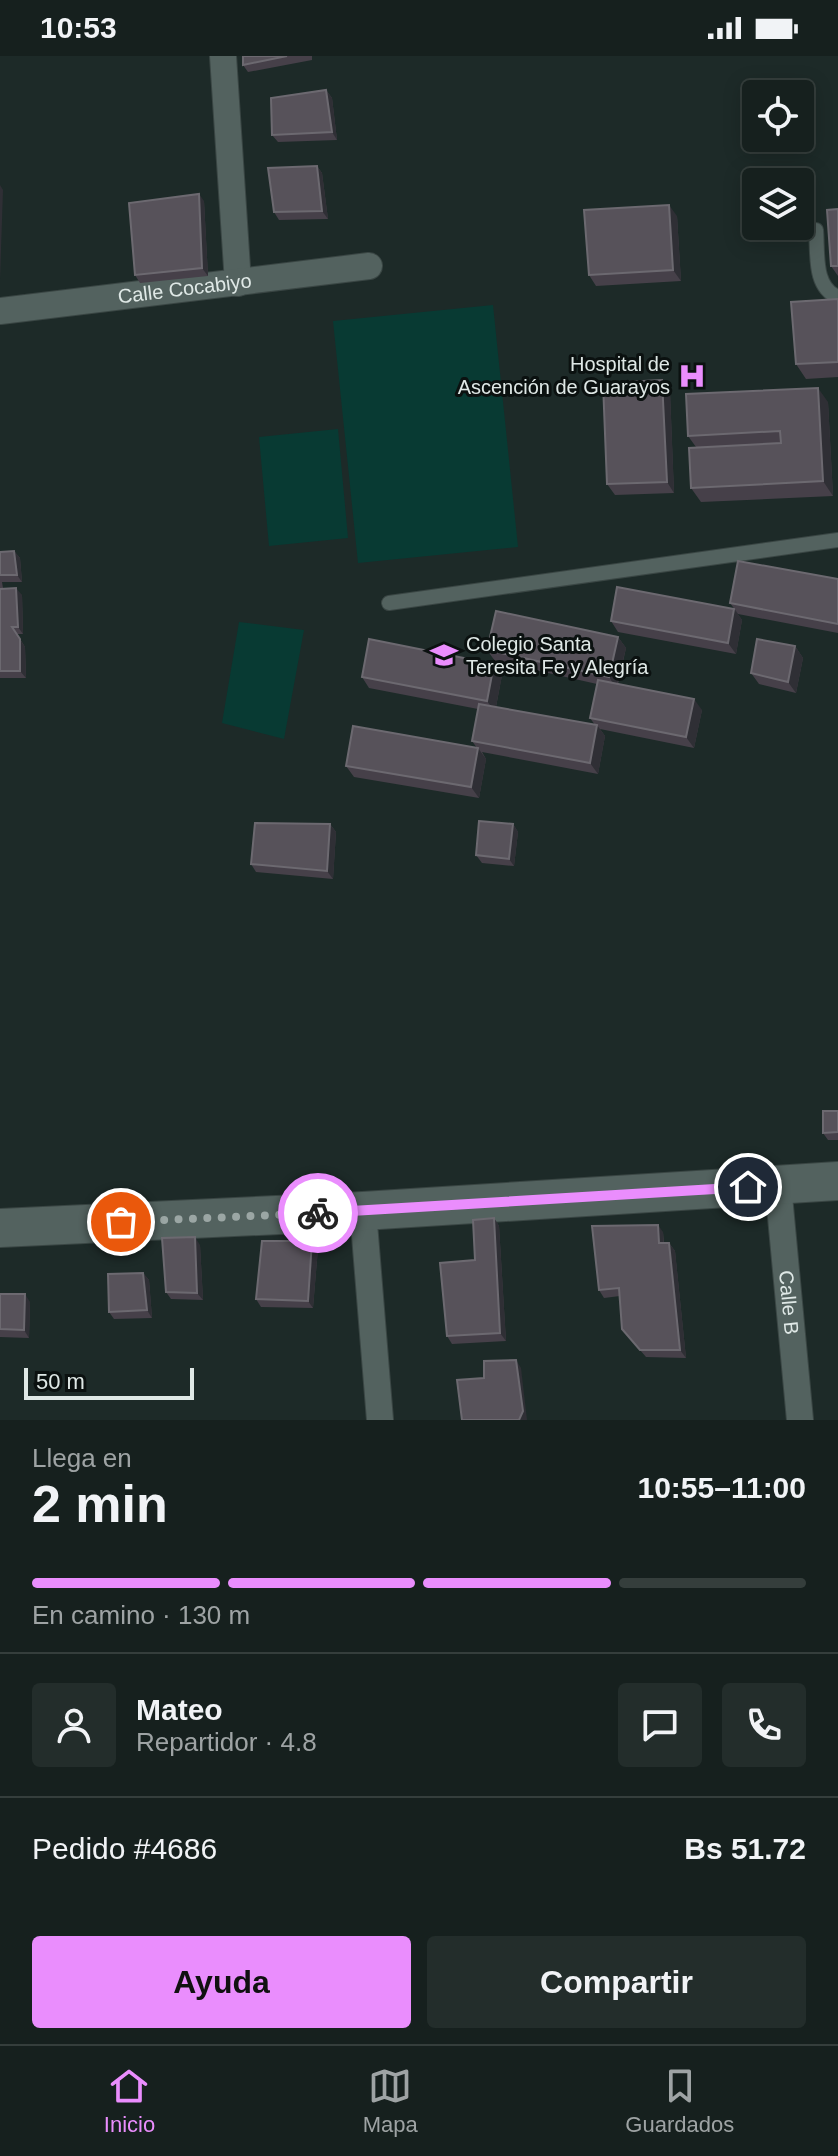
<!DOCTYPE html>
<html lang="es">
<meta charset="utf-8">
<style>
body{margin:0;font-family:Helvetica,sans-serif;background:#232d2b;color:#f1f3f6;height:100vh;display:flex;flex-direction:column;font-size:30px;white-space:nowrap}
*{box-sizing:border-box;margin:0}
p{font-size:26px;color:#9ea3a4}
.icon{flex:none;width:44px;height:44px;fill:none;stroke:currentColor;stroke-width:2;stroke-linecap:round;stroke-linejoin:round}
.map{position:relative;height:1364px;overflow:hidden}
.sheet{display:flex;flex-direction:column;background:#16201e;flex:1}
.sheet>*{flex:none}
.tools{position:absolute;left:742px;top:24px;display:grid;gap:16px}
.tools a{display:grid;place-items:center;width:72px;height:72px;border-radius:8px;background:#16201e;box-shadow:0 4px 20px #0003,0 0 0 2px #353e3c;font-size:40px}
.scale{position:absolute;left:24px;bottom:20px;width:170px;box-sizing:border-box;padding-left:8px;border:4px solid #dfe8e6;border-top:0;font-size:22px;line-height:28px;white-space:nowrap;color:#dfe8e6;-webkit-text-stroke:6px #0b1110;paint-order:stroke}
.pin{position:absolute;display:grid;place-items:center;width:68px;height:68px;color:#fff;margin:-34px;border:4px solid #fff;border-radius:50%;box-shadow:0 2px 8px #0007}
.courier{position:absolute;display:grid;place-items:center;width:80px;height:80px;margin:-40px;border:6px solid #ea8dfd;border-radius:50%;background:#fff;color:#222;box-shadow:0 2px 10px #0007}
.headline em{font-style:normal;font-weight:700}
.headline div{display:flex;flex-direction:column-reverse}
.headline{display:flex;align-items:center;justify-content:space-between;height:136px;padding:0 32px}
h1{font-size:52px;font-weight:700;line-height:60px}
.bar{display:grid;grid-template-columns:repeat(4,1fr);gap:12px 8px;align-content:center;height:96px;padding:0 32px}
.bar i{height:10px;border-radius:6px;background:#353e3c}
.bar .current{background:#ea8dfd}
.bar p{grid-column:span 4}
.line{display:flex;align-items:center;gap:20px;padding:0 32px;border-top:2px solid #353e3c}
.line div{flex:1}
.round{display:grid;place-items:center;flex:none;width:84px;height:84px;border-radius:8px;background:#232d2b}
.cta{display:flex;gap:16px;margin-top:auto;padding:16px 32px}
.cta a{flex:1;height:92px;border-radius:8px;background:#ea8dfd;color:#111;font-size:32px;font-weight:700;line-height:92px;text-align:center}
.cta a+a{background:#232d2b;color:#f1f3f6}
.status{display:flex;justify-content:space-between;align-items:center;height:56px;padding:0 40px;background:#16201e;direction:ltr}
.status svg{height:22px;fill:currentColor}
.dock{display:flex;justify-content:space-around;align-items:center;height:112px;border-top:2px solid #353e3c;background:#16201e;font-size:22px;color:#9ea3a4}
.dock a{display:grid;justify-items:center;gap:4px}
.dock .current{color:#ea8dfd}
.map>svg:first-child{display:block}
</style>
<div class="status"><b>10:53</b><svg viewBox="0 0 49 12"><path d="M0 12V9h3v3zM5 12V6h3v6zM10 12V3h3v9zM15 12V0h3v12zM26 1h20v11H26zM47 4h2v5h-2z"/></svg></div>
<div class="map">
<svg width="838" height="1364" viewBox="0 0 838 1364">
<rect width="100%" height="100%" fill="#1d2a28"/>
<!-- green -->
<path fill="#083a33" d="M 493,249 L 518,491 L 358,507 L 333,265 Z
M 338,373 L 348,482 L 269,490 L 259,381 Z
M 239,566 L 304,574 L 284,683 L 222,667 Z"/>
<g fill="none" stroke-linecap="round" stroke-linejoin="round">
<!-- service casing -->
<g stroke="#3a4644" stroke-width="16">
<path id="service" d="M 816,174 C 818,197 813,231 838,241
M 389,547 L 838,484"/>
</g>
<!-- minor casing -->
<g stroke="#3a4644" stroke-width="28">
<g id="minor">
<path d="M 223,0 L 238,227"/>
<path id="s1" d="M 0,255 L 369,210"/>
<path id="s2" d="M 778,1129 L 800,1364"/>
<path d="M 363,1155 L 380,1364"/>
</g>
</g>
<!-- secondary casing -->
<g stroke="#3a4644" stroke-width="40">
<path id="secondary" d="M 0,1172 L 363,1155 L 838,1125"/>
</g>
<!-- service -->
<use href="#service" stroke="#53625f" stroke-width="14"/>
<!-- minor -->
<use href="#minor" stroke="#53625f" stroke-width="26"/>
<!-- secondary -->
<use href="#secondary" stroke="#53625f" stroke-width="38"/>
</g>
<!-- wall -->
<path fill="#464049" d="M 243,0 L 312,0 L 312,4 L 248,16 L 243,9 Z
M 326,34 L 332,42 L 337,84 L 278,86 L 272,79 Z
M 317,110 L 322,117 L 328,163 L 279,164 L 274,156 Z
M 204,145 L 208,220 L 140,227 L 135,219 Z
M 677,160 L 681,225 L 596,230 L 589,219 Z
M 831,210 L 838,210 L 838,220 Z
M 838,243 L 838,321 L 806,323 L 796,308 Z
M 670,336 L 674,437 L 615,439 L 607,428 Z
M 828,346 L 833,440 L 701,446 L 691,432 L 696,391 L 688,380 Z
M 14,495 L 20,502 L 22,526 L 2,526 L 3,532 L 22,539 L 23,578 L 17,578 L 25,591 L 26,622 L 0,622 L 0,496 Z
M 838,523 L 838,577 L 738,558 L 730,547 Z
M 734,553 L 742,564 L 736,598 L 618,576 L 611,565 Z
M 618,581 L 626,592 L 618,628 L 702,654 L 694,692 L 600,673 L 605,680 L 598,718 L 482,696 L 486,703 L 479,742 L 354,721 L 346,710 L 477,692 L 472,685 L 478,653 L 369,632 L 362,621 L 494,608 L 502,619 L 496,651 L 595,669 L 590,662 L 597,628 L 495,605 L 487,594 Z
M 795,590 L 803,602 L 796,637 L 759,628 L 751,617 Z
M 330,768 L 336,776 L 333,823 L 256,816 L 251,808 Z
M 513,768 L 518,776 L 514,810 L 482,807 L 476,799 Z
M 838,1055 L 838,1084 L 828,1084 L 823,1077 Z
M 494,1162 L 499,1170 L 506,1285 L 452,1288 L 447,1280 L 475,1204 Z
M 663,1176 L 664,1187 L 669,1187 L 675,1195 L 686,1302 L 646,1301 L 622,1273 L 620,1240 L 604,1242 L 599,1234 Z
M 200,1189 L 203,1244 L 171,1243 L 166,1236 Z
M 318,1192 L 313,1252 L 261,1251 L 256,1243 Z
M 143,1217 L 149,1224 L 152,1262 L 114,1263 L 109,1256 Z
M 0,1238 L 30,1246 L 29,1282 L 0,1281 Z"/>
<!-- shaded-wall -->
<path fill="#2f2f35" d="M 326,34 L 332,42 L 337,84 L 332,76 Z
M 317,110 L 322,117 L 328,163 L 322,155 Z
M 0,129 L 3,134 L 0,224 Z
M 199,138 L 204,145 L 208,220 L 202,212 Z
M 669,149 L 677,160 L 681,225 L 673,214 Z
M 662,324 L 670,336 L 674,437 L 667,426 Z
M 818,332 L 828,346 L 833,440 L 823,425 Z
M 14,495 L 20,502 L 22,526 L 17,519 Z
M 16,532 L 22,539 L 23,578 L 18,571 Z
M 734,553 L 742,564 L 736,598 L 728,587 Z
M 12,571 L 25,591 L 26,622 L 20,615 Z
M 618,581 L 626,592 L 616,632 L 609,621 Z
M 795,590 L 803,602 L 796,637 L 788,626 Z
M 494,608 L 502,619 L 495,656 L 487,645 Z
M 694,643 L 702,654 L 694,692 L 686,681 Z
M 597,669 L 605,680 L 598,718 L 590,707 Z
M 478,692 L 486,703 L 479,742 L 471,731 Z
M 330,768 L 336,776 L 333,823 L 327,815 Z
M 513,768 L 518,776 L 514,810 L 509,803 Z
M 494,1162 L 499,1170 L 506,1285 L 500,1277 Z
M 658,1169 L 663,1176 L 664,1195 L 659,1187 Z
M 195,1181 L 200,1189 L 203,1244 L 197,1237 Z
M 312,1185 L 318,1192 L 313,1252 L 308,1245 Z
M 669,1187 L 675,1195 L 686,1302 L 680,1294 Z
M 143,1217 L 149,1224 L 152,1262 L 147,1254 Z
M 25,1238 L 30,1246 L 29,1282 L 24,1274 Z
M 516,1304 L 521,1312 L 527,1364 L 519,1364 Z"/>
<!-- building -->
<path fill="#57525a" stroke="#6c6970" stroke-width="2" d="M 243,0 L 287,0 L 243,9 Z
M 326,34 L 332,76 L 272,79 L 271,42 Z
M 317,110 L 322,155 L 274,156 L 268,112 Z
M 199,138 L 202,212 L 135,219 L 129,147 Z
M 669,149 L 673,214 L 589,219 L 584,154 Z
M 838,153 L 838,210 L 831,210 L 827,154 Z
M 838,243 L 838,306 L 796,308 L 791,246 Z
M 662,324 L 667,426 L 607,428 L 603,327 Z
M 818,332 L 823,425 L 691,432 L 689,392 L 781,387 L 780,375 L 688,380 L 686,338 Z
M 14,495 L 17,519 L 0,519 L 0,496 Z
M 738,505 L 838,523 L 838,568 L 730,547 Z
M 617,531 L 734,553 L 728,587 L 611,565 Z
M 16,532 L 18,571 L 12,571 L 20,583 L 20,615 L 0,615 L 0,533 Z
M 496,555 L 618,581 L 609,621 L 487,594 Z
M 369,583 L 494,608 L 487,645 L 362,621 Z
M 757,583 L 795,590 L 788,626 L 751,617 Z
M 598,624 L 694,643 L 686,681 L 590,662 Z
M 479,648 L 597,669 L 590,707 L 472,685 Z
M 353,670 L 478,692 L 471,731 L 346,710 Z
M 479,765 L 513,768 L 509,803 L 476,799 Z
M 255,767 L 330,768 L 327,815 L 251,808 Z
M 823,1055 L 838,1055 L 838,1076 L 823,1077 Z
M 494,1162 L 500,1277 L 447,1280 L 440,1207 L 475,1204 L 473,1164 Z
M 658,1169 L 659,1187 L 669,1187 L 680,1294 L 640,1294 L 622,1273 L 619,1232 L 599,1234 L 592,1170 Z
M 195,1181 L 197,1237 L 166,1236 L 162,1182 Z
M 262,1185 L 312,1185 L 308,1245 L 256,1243 Z
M 143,1217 L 147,1254 L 109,1256 L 108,1218 Z
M 0,1238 L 25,1238 L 24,1274 L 0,1273 Z
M 516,1304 L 523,1355 L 519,1364 L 462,1364 L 457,1324 L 484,1322 L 484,1305 Z"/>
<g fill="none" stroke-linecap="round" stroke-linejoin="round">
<!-- done -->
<path stroke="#9ba6a4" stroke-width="8" stroke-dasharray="0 14.4" d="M 121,1166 L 318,1157"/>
<!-- route -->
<path stroke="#ea8dfd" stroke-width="10" d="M 318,1157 L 748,1131"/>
</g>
<!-- icons -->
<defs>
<g id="hospital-bare" transform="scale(2.16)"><path d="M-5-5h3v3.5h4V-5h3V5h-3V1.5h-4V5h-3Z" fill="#ea8dfd" stroke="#0b1110" stroke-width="2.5" paint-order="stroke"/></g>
<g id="school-bare" transform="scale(2.16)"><path d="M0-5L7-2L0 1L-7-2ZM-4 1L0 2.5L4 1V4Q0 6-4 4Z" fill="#ea8dfd" stroke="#0b1110" stroke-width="2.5" paint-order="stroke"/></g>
</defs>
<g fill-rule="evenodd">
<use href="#hospital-bare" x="692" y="320"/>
<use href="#school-bare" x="444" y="599"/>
</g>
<g text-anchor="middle" stroke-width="6" stroke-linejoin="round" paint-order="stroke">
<!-- street labels -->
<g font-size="20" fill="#dfe8e6" stroke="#0b1110">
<text dy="7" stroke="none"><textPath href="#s1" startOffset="186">Calle Cocabiyo</textPath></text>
<text dy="7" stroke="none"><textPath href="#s2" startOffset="118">Calle B</textPath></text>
</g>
<!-- poi labels -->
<g font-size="20" fill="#dfe8e6" stroke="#0b1110" text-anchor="end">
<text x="670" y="315">Hospital de<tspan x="670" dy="23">Ascención de Guarayos</tspan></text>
<text x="466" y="595" text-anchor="start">Colegio Santa<tspan x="466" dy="23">Teresita Fe y Alegría</tspan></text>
</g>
</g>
</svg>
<div class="tools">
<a><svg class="icon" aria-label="locate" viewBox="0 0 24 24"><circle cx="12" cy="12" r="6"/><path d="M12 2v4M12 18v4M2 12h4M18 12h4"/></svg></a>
<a><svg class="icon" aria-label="layers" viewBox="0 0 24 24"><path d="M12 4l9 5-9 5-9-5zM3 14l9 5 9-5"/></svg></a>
</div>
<div class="scale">50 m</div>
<div class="pin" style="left:121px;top:1166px;background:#ea580c"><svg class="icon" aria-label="bag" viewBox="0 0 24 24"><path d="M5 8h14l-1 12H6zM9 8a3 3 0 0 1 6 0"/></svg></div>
<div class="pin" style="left:748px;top:1131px;background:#1f2937"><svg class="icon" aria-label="home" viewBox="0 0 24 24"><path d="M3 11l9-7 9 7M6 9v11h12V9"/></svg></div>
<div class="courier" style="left:318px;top:1157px"><svg class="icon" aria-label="bike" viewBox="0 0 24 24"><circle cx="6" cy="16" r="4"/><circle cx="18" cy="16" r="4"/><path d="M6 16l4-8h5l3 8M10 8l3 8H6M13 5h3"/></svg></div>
</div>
<section class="sheet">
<div class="headline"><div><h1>2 min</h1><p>Llega en</p></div><em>10:55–11:00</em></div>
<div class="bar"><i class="current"></i><i class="current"></i><i class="current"></i><i></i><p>En camino · 130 m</p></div>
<div class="line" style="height:144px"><a class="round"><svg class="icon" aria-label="person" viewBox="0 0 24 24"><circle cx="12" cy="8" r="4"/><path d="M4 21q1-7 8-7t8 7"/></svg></a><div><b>Mateo</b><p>Repartidor · 4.8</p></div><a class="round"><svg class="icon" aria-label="chat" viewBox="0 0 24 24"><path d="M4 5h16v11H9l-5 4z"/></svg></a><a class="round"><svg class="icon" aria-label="phone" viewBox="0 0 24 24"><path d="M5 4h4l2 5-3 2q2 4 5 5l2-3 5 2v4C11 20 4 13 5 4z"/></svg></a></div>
<div class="line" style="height:104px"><div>Pedido #4686</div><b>Bs 51.72</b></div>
<div class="cta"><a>Ayuda</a><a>Compartir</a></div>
</section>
<nav class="dock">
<a class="current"><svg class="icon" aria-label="home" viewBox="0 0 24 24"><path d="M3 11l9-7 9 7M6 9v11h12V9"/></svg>Inicio</a>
<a><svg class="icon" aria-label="map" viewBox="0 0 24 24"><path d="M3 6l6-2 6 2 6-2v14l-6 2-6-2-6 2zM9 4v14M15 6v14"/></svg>Mapa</a>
<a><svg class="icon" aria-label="saved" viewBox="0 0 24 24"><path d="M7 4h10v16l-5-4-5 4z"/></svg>Guardados</a>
</nav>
